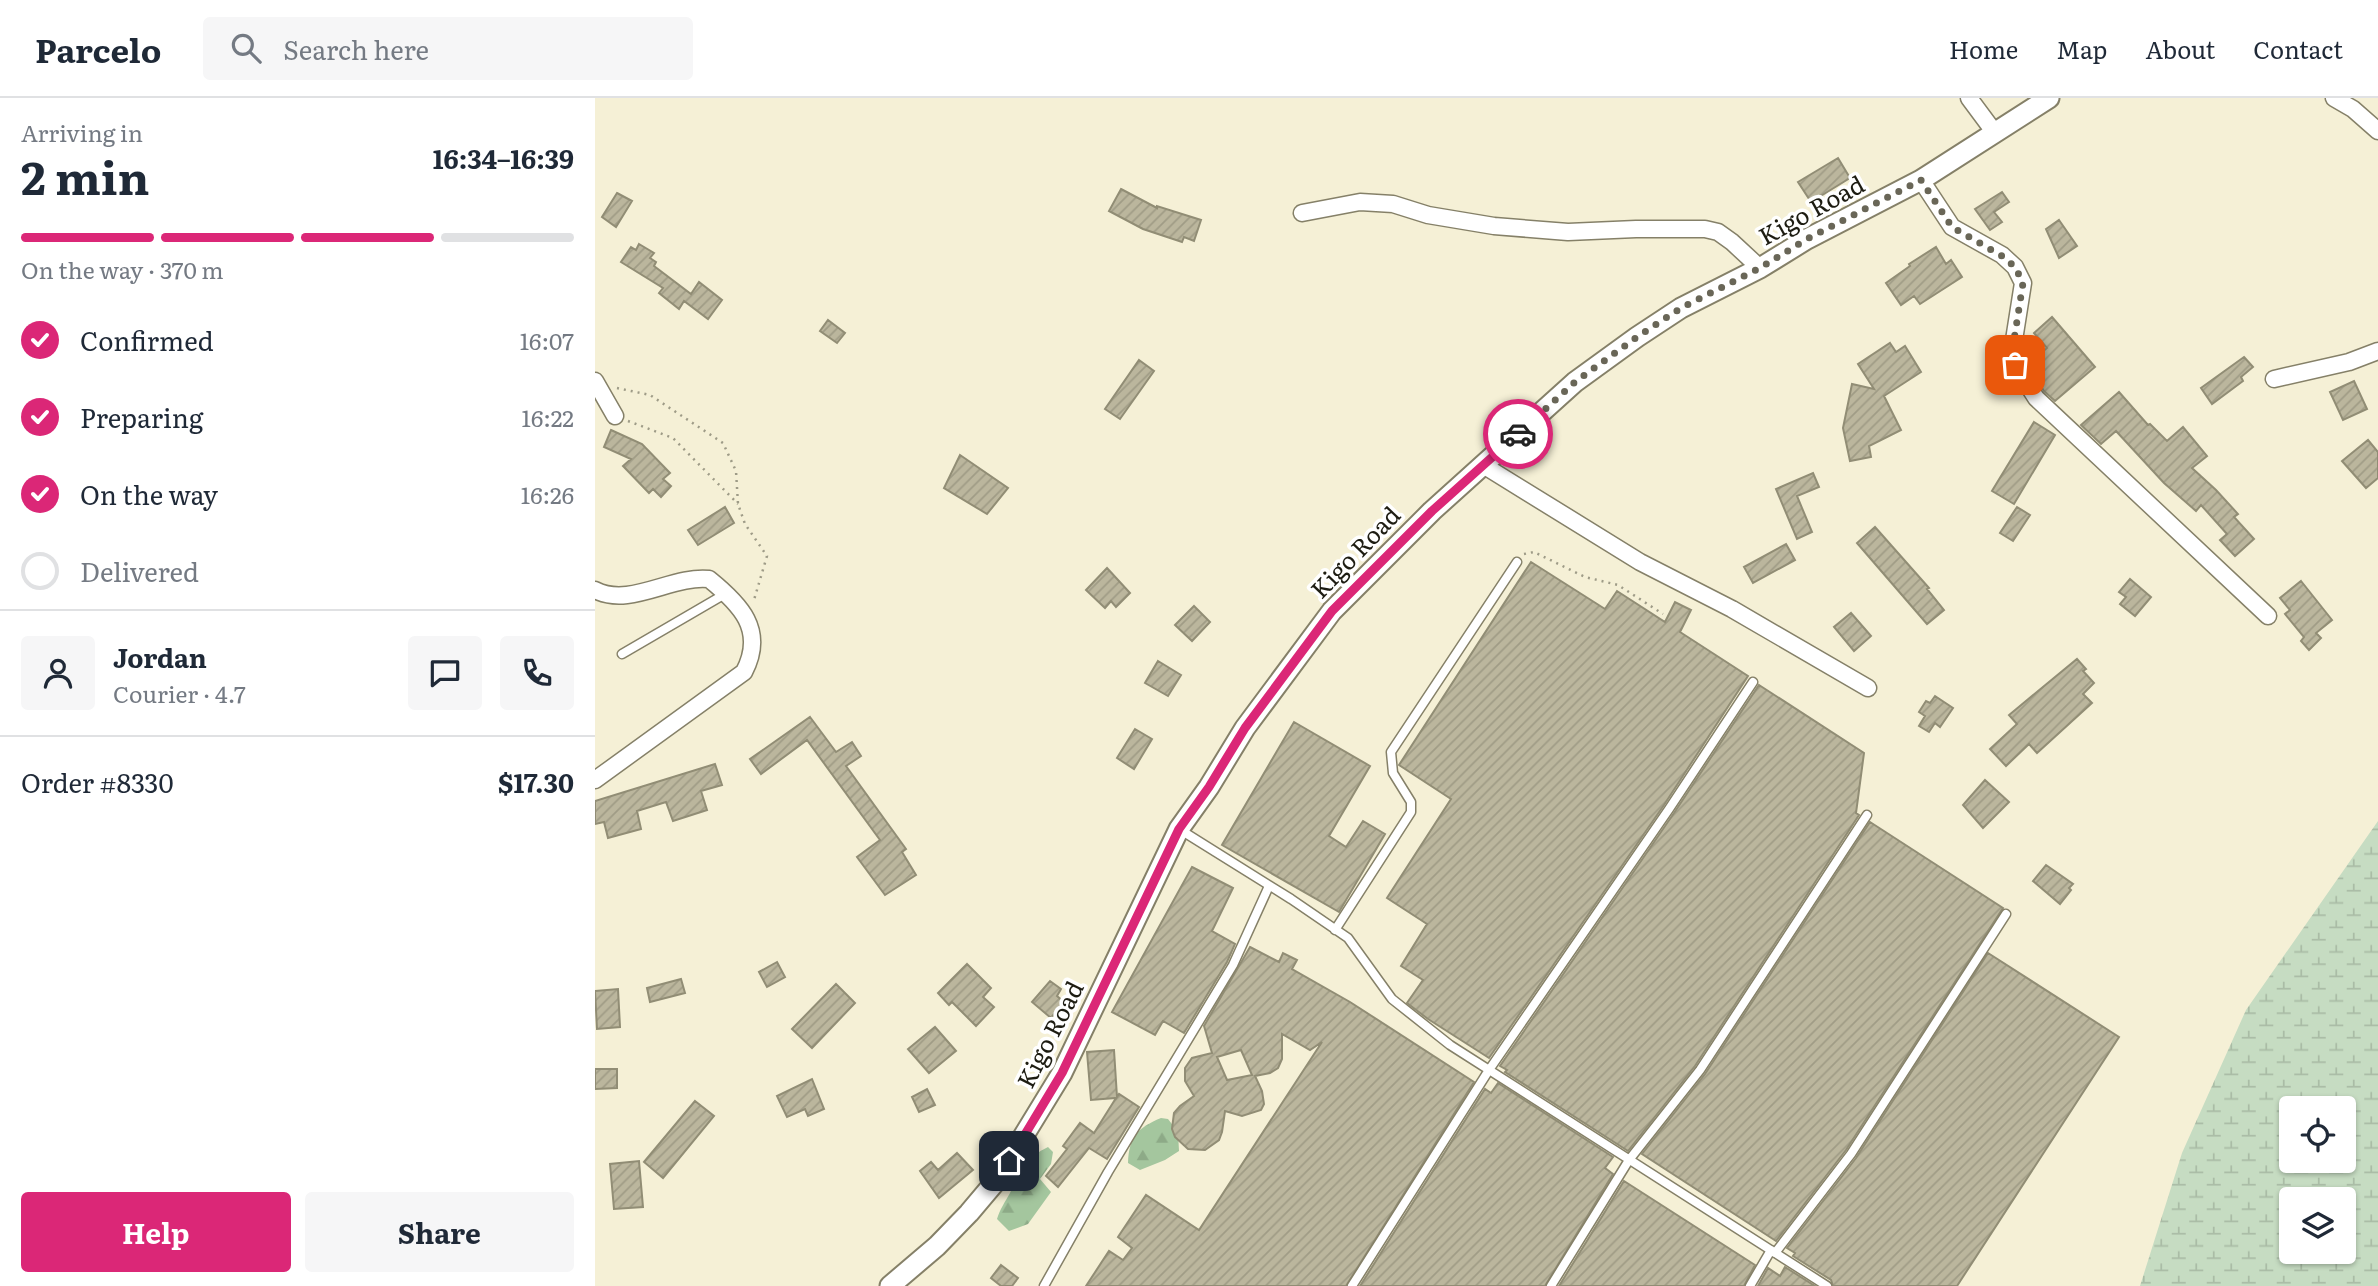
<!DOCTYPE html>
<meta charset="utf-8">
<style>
body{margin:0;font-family:Literata,serif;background:#f6f6f7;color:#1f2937;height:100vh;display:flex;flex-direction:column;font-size:26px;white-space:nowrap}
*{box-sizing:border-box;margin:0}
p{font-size:23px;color:#747a83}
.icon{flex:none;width:38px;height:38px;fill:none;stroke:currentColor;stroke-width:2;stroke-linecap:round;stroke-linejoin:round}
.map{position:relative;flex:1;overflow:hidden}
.sheet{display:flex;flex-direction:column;background:#fff;width:595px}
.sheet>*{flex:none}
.buttons{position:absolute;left:1684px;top:998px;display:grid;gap:14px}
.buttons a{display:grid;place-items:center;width:77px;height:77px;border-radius:7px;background:#fff;box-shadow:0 2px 5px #0004;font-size:35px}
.pin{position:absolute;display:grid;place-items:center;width:60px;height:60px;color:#fff;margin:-30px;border-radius:14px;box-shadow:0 4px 10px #0006}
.courier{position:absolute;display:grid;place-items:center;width:70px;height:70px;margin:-35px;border:5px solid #db2777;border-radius:50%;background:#fff;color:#222;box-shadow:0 2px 9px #0007}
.head em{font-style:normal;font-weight:700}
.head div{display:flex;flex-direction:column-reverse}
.head{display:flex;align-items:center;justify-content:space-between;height:119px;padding:0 21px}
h1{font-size:46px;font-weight:700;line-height:52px}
.bar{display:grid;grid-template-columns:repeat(4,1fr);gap:10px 7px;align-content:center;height:84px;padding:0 21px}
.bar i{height:9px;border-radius:5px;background:#e0e1e3}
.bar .on{background:#db2777}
.bar p{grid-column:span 4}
.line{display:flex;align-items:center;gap:18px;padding:0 21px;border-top:2px solid #e0e1e3}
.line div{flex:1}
.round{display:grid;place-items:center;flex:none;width:74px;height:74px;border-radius:7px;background:#f6f6f7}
ol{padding:0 21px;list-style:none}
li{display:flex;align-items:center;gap:21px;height:77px}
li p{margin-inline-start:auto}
li .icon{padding:7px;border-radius:50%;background:#db2777;color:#fff;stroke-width:4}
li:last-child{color:#747a83}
li i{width:38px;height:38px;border:4px solid #e0e1e3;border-radius:50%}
.button{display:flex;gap:14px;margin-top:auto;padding:14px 21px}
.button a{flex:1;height:80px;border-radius:7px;background:#db2777;color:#fff;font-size:28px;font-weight:700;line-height:80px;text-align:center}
.button a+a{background:#f6f6f7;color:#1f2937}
header{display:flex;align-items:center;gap:42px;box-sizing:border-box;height:98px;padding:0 35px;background:#fff;border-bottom:2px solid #e0e1e3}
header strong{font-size:33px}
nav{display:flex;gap:38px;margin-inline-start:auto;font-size:24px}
.search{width:490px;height:63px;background:#f6f6f7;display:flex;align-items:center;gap:18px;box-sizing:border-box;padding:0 24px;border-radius:7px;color:#747a83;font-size:26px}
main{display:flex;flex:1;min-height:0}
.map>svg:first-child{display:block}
</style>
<header>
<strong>Parcelo</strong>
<div class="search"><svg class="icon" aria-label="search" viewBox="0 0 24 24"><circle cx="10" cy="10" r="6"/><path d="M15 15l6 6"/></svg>Search here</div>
<nav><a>Home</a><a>Map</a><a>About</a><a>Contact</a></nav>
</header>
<main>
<section class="sheet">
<div class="head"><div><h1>2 min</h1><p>Arriving in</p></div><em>16:34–16:39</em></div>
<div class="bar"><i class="on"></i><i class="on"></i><i class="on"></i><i></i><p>On the way · 370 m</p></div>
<ol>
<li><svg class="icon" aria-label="check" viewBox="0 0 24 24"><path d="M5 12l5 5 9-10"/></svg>Confirmed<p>16:07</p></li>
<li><svg class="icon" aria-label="check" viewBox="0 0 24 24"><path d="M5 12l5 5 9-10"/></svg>Preparing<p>16:22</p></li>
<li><svg class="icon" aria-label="check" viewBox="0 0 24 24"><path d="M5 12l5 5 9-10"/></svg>On the way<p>16:26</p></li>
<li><i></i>Delivered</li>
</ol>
<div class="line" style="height:126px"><a class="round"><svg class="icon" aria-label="person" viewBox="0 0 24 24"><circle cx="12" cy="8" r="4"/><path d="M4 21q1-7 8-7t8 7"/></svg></a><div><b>Jordan</b><p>Courier · 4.7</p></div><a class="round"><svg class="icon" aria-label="chat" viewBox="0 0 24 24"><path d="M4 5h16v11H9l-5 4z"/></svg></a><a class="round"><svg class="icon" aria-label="phone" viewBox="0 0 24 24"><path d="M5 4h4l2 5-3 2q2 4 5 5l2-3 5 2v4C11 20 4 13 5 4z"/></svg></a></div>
<div class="line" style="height:91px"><div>Order #8330</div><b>$17.30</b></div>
<div class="button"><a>Help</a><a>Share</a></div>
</section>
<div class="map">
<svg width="1783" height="1188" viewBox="0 0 1783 1188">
<defs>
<pattern id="forest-firs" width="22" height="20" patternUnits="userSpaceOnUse" patternTransform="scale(1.75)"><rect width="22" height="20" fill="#a4c69e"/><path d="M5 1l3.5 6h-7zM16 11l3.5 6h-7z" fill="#8daa87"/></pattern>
<pattern id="wetland-marsh" width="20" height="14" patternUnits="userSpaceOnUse" patternTransform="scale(1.75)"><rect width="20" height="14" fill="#c6dcc2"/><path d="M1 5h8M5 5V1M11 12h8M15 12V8" fill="none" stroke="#aabca6"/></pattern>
<pattern id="building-hatch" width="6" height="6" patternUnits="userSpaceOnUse" patternTransform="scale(1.75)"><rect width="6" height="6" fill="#bbb69d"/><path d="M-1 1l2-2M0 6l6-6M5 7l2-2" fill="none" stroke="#a09c86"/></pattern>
</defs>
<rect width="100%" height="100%" fill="#f5f0d6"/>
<!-- forest -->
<path fill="url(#forest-firs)" d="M 566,1020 L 573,1021 L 583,1034 L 584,1053 L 570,1062 L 545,1072 L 533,1065 C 534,1039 542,1030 566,1020 Z
M 453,1049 L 458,1054 L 456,1066 L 445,1081 L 456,1094 L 433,1126 L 414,1133 L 402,1121 C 405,1111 410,1104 415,1095 C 427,1071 427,1062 453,1049 Z"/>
<!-- wetland -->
<path fill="url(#wetland-marsh)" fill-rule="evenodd" d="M 1783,723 L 1783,1188 L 1545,1188 L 1587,1055 L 1651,912 ZM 1696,1010 L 1748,1010 L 1748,1062 L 1696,1062 ZM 1696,1101 L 1748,1101 L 1748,1153 L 1696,1153 Z"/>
<!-- building -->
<path fill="url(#building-hatch)" stroke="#918d75" stroke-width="2" fill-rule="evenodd" d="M 1243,60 L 1255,80 L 1216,104 L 1203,84 Z
M 526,91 L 562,110 L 562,108 L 606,122 L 599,143 L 589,139 L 587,144 L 548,131 L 514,113 Z
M 1407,94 L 1414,104 L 1399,114 L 1407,124 L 1395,132 L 1380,111 Z
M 22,95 L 37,103 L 21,129 L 7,119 Z
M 1464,122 L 1482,148 L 1464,160 L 1451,131 Z
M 44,146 L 59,155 L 55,160 L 61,164 L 59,168 L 96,196 L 104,184 L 127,202 L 113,221 L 89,203 L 84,211 L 64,195 L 68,190 L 26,164 L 36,149 L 41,152 Z
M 1341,149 L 1351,166 L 1356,162 L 1367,179 L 1325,206 L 1319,198 L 1306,207 L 1291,185 L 1315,168 L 1314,166 Z
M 1457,219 L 1500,269 L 1460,303 L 1449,293 L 1432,267 L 1452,250 L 1439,235 Z
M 233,222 L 250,235 L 242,245 L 225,233 Z
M 1295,245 L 1301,254 L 1310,248 L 1326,274 L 1289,298 L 1306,332 L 1274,348 L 1276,359 L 1255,363 L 1248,330 L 1257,286 L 1279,291 L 1263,266 Z
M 1649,259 L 1658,269 L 1646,279 L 1648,283 L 1617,306 L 1606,290 Z
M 544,262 L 559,273 L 525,321 L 510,311 Z
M 1759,283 L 1772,311 L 1748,322 L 1735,294 Z
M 1524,294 L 1553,327 L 1555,326 L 1572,343 L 1588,329 L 1612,358 L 1597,370 L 1621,392 L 1643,416 L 1639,419 L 1659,441 L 1640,458 L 1625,442 L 1632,436 L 1606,407 L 1601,413 L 1569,385 L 1521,333 L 1506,346 L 1486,327 Z
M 1439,324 L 1460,337 L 1419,406 L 1397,393 Z
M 16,332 L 47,346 L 75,375 L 68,381 L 76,388 L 66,399 L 58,391 L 54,395 L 28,368 L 36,361 L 9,349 Z
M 1773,342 L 1783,354 L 1783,380 L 1771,390 L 1747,363 Z
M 365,357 L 413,390 L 392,416 L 349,390 Z
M 1218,375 L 1224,389 L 1202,398 L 1217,434 L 1202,441 L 1181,391 Z
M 130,409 L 139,425 L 103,447 L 93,432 Z
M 1422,409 L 1435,417 L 1418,443 L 1405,435 Z
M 1280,429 L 1334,490 L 1332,491 L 1349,512 L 1332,526 L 1262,445 Z
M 1191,446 L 1200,462 L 1158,485 L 1149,469 Z
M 936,464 L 1010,511 L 1022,493 L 1070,524 L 1080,504 L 1096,512 L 1085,534 L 1153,578 L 1069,707 L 894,960 L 833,921 L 812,905 L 828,882 L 806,868 L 832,826 L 792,800 L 856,701 L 804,667 Z
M 512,470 L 535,495 L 521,509 L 516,503 L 510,510 L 491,492 Z
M 1535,481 L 1556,499 L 1540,518 L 1525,506 L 1531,499 L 1524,494 Z
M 1706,483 L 1737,522 L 1721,535 L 1726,540 L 1714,552 L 1706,543 L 1709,539 L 1690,516 L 1695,512 L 1685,500 Z
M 599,508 L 615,524 L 597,543 L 580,527 Z
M 1256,515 L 1276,538 L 1259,553 L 1239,529 Z
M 1482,561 L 1491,571 L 1488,573 L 1499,585 L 1488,596 L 1497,605 L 1442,655 L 1434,646 L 1411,668 L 1395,651 L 1422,626 L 1414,617 Z
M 563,563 L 586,577 L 573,598 L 550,585 Z
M 1164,587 L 1269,655 L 1261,715 L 1264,717 L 1100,968 L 1033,1053 L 910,974 L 912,972 L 905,968 L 1079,715 Z
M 1340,598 L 1358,610 L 1345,629 L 1340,625 L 1334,634 L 1324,628 L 1330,618 L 1324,614 L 1331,603 L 1335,605 Z
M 215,619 L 241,654 L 257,644 L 266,658 L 251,668 L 311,751 L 307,754 L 321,777 L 290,797 L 262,759 L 285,742 L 212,642 L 166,676 L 155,661 Z
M 699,624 L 775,668 L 734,738 L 751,749 L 768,723 L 790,736 L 744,814 L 627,747 Z
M 540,631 L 557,641 L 539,671 L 522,660 Z
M 120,666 L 127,687 L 106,693 L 112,712 L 78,723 L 71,704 L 42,713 L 46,731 L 13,740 L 9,724 L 0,726 L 0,703 Z
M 1390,682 L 1414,704 L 1388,730 L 1368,707 Z
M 1275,724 L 1408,810 L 1251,1052 L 1181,1143 L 1047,1056 L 1110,976 Z
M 1451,767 L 1478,786 L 1474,790 L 1476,792 L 1465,806 L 1438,783 Z
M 597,769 L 638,790 L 617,833 L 640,846 L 632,864 L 589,935 L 568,923 L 560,937 L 517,914 Z
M 655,849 L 684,864 L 688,855 L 702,862 L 697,871 L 755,904 L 879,984 L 751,1188 L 491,1188 L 514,1153 L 528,1162 L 537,1150 L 523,1139 L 551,1097 L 604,1132 L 727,944 L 715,952 L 687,936 L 687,961 L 683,970 L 675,975 L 660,978 L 667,993 L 669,1006 L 666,1012 L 647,1018 L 630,1013 L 627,1034 L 624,1042 L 610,1052 L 593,1051 L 580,1039 L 577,1031 L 579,1015 L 585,1008 L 599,998 L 590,983 L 590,970 L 597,960 L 617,955 L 609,928 ZM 646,952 L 657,977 L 632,982 L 622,959 Z
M 1393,855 L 1524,939 L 1362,1188 L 1238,1188 L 1236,1182 L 1198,1158 L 1200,1155 L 1192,1150 L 1261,1060 Z
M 182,864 L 190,879 L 172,889 L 164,874 Z
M 372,866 L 396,890 L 388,899 L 399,909 L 381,928 L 357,904 L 354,907 L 343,895 Z
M 86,881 L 90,895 L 55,904 L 52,890 Z
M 455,883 L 466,891 L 462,898 L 469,904 L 456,920 L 437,904 Z
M 241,886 L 260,905 L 217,950 L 197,931 Z
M 23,891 L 25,929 L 2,931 L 0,893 Z
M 340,929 L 361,953 L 334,975 L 313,951 Z
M 519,952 L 522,999 L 524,996 L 544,1009 L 512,1061 L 494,1050 L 463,1089 L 451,1078 L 472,1051 L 468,1048 L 485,1025 L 499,1035 L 521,1000 L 496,1002 L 492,954 Z
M 0,971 L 22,971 L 22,990 L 0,991 Z
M 217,981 L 229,1011 L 213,1018 L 210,1011 L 192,1019 L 182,998 Z
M 903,985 L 1018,1059 L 1010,1070 L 1018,1076 L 950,1188 L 765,1188 L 890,991 L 896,995 Z
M 332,991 L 340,1007 L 324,1014 L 317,999 Z
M 100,1003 L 119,1018 L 68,1080 L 49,1064 Z
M 362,1055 L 378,1072 L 344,1100 L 325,1073 L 336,1064 L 343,1072 Z
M 44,1063 L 48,1109 L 19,1111 L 15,1066 Z
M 1029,1083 L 1160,1167 L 1149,1188 L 964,1188 Z
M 406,1167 L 423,1180 L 417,1188 L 406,1188 L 396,1180 Z
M 1190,1169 L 1220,1188 L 1163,1188 L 1173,1170 L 1185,1178 Z"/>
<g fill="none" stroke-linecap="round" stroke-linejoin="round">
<!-- service casing -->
<g stroke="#858068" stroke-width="11">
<path id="service" d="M 27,556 L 130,496
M 584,731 L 696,801 L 753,840 L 797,901 L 855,947 L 1232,1188
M 740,832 L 816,714 L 816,704 L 798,675 L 796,654 L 922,464
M 1180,1155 L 1256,1056 L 1411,816
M 449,1188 L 513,1074 L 638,867 L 674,788
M 757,1188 L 894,972 L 1074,711 L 1158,584
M 956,1188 L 1034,1062 L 1105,972 L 1272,717
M 1155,1188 L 1176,1152"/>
</g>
<!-- minor casing -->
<g stroke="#858068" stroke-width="19">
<path id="minor" d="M 1374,0 L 1400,35
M 1739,0 L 1758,11 L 1783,33
M 1326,82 L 1357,129 L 1407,157 L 1420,169 L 1428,185 L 1419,242 L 1420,267 L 1441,300 L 1673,518
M 707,115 L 765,104 L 798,106 L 833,117 L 899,128 L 973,134 L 1041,131 L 1110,131 L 1123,134 L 1137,144 L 1165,170
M 1679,281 L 1754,264 L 1783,253
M 0,283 L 20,318
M 888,367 L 1045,464 L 1137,511 L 1273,590
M 0,492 C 35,510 77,477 114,481 C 145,506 171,532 149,574 L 0,682"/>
</g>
<!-- tertiary casing -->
<g stroke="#858068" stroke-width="23">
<path id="tertiary" d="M 295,1188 L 342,1148 L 374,1115 L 401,1083 L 467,975 L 584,731 L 614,689 L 650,630 L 737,513 L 837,413 L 980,284 L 1042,239 L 1086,210 L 1165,170 L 1212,141 L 1326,82 L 1454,0"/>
</g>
<!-- path -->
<path stroke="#9e9b87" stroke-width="2.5" stroke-dasharray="2 5" stroke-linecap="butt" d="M 22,290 L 55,297 L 128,345 L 141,373 L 143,406 L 150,426 L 172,458 L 159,502
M 33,323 L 78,340 L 143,406
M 929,456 L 939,454 L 990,479 L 1023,487 L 1068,516"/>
<!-- service -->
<use href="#service" stroke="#fff" stroke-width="8"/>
<!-- minor -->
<use href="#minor" stroke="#fff" stroke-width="16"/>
<!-- tertiary -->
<use href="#tertiary" stroke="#fff" stroke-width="19"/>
</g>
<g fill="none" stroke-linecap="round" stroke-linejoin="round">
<!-- done -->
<path stroke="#696657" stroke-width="7" stroke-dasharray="0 12.6" d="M 923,336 L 980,284 L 1042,239 L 1086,210 L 1165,170 L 1212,141 L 1326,82 L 1357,129 L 1407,158 L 1420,169 L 1428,185 L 1419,242 L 1420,267"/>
<!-- route -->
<path stroke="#db2777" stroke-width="9" d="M 414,1063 L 467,975 L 584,731 L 614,689 L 650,630 L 737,513 L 837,413 L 923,336"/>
</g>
<g text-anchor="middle" stroke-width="7" stroke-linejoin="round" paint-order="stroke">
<!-- street labels -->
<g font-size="24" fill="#1d1c12" stroke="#fff">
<text transform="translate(1217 113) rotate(-29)" y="8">Kigo Road</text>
<text transform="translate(761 455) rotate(-46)" y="8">Kigo Road</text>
<text transform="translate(456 937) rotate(-63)" y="8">Kigo Road</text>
</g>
</g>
</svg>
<div class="buttons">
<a><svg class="icon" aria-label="locate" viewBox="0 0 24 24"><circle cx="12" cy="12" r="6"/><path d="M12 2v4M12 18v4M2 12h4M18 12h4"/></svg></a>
<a><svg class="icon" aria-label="layers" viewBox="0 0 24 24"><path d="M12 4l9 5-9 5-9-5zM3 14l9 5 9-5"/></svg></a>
</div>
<div class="pin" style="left:1420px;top:267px;background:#ea580c"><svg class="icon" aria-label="bag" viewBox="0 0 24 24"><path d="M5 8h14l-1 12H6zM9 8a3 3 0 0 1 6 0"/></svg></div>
<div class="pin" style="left:414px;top:1063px;background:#1f2937"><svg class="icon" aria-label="home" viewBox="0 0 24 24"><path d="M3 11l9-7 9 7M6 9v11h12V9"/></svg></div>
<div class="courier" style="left:923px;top:336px"><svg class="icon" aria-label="car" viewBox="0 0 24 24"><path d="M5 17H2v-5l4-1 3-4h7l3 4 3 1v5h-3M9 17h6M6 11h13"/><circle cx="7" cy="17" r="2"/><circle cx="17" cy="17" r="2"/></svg></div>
</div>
</main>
